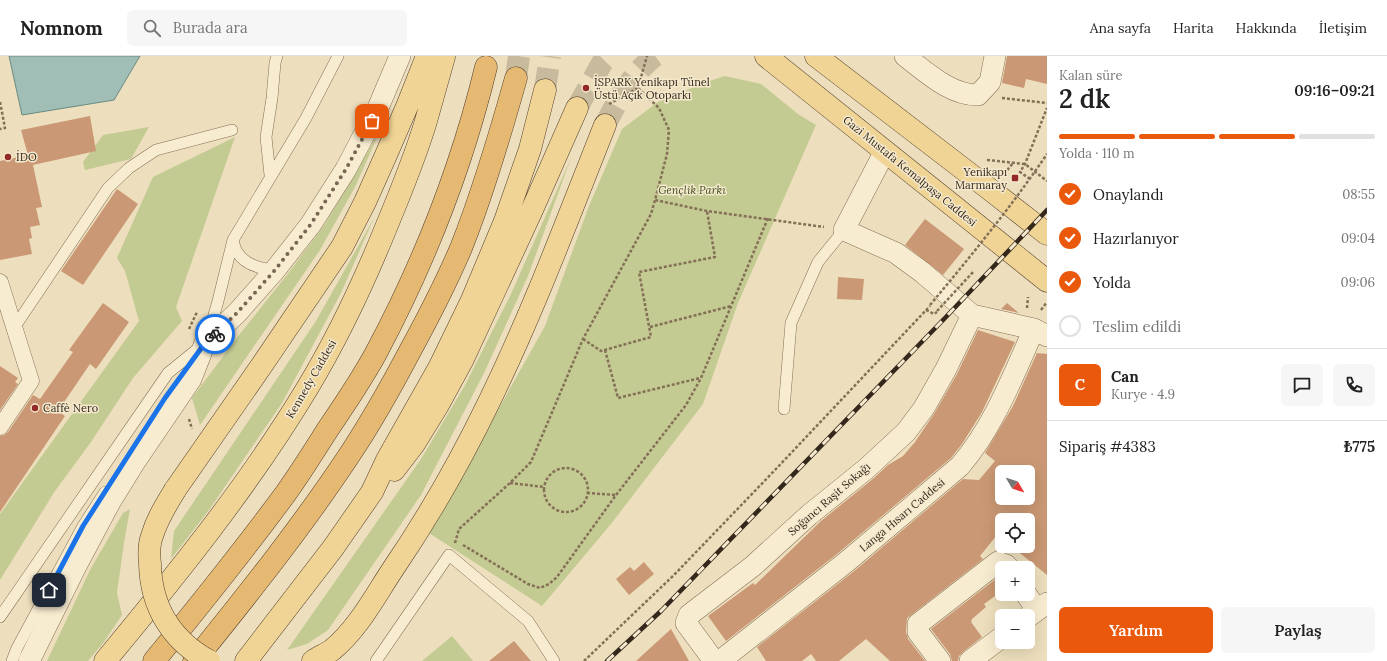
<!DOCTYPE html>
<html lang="tr">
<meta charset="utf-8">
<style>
body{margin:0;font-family:Lora,serif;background:#f6f6f6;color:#222;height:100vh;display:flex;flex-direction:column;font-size:15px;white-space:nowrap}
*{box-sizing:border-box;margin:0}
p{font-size:13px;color:#767676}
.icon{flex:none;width:22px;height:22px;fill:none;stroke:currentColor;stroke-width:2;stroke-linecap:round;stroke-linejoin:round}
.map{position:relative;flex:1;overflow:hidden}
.sheet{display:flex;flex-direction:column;background:#fff;width:340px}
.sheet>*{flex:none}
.needle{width:26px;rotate:129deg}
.fabs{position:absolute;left:995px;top:409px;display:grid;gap:8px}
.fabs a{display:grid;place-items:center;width:40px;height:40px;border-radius:6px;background:#fff;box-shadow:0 4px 16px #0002;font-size:20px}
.pin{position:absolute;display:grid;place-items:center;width:34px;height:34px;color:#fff;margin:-17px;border-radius:8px;box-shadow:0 2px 6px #0006}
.courier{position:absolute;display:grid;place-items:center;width:40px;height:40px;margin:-20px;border:3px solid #1a73e8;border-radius:50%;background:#fff;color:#222;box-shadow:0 1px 5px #0007}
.headline em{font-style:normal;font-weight:600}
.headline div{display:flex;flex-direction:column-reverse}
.headline{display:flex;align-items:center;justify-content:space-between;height:68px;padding:0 12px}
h1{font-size:26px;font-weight:600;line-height:30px}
.bar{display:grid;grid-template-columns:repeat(4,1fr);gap:6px 4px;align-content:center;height:48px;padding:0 12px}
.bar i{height:5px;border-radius:3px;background:#e0e0e0}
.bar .current{background:#ea580c}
.bar p{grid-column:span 4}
.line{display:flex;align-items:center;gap:10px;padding:0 12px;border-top:1px solid #e0e0e0}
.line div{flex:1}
.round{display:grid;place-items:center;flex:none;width:42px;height:42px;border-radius:6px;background:#f6f6f6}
ol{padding:0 12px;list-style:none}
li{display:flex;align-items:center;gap:12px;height:44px}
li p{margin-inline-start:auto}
li .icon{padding:4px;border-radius:50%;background:#ea580c;color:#fff;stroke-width:4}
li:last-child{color:#767676}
li i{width:22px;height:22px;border:2px solid #e0e0e0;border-radius:50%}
.primary-button{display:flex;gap:8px;margin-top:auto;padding:8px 12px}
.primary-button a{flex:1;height:46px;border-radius:6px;background:#ea580c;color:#fff;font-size:16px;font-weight:600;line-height:46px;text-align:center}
.primary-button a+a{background:#f6f6f6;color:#222}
header{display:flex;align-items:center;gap:24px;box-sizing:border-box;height:56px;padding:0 20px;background:#fff;border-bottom:1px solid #e0e0e0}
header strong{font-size:19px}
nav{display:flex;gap:22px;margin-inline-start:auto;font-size:14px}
.search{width:280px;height:36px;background:#f6f6f6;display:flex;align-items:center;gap:10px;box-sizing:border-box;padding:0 14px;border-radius:6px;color:#767676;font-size:15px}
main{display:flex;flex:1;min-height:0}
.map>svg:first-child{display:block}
</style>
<header>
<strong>Nomnom</strong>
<div class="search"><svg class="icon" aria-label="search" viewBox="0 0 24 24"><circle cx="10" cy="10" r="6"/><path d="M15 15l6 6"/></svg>Burada ara</div>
<nav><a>Ana sayfa</a><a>Harita</a><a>Hakkında</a><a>İletişim</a></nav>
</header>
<main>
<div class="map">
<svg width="1047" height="605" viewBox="0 0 1047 605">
<rect width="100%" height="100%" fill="#eddfbd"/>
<!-- green -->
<path fill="#c3ca92" d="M 725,20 L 761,28 L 798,58 L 816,69 L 738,247 L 703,348 L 611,468 L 542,550 L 429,477 L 545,270 L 589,150 L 622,73 L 658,46 L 706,26 Z
M 149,71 L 131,103 L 85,114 L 83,106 L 103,79 Z
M 380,75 L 355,131 L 320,194 L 200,369 L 192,342 L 239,279 L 290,215 L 325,168 Z
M 235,81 L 176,251 L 182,265 L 133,322 L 91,386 L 55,435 L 0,524 L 0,458 L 139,265 L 125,215 L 117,202 L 153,121 Z
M 571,102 L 528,220 L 484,317 L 421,439 L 328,574 L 307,588 L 287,594 L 421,403 L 464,331 L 511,238 Z
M 374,162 L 341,237 L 282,347 L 209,454 L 171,503 L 174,475 L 316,265 Z
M 130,453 L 124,487 L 117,537 L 122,559 L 104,586 L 88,605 L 47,605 L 90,514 L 123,457 Z
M 452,580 L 473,605 L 422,605 Z"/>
<!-- water -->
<path fill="#a1beb6" stroke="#698b83" d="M 9,0 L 140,0 L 114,44 L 22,59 Z"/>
<!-- building -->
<path fill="#ca9874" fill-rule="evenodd" d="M 1007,0 L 1047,0 L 1047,28 L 1026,23 L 1024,32 L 1002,27 Z
M 90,60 L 96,95 L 33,109 L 42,151 L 36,152 L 40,169 L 30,171 L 32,182 L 29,183 L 32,198 L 0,204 L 0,105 L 28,99 L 21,74 Z
M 117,133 L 138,148 L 83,229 L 61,215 Z
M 925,163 L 964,193 L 943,219 L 905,189 Z
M 838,221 L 864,223 L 862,244 L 837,243 Z
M 103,247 L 129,266 L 96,313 L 90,308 L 58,355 L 65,360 L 0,456 L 0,380 L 4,379 L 8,376 L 33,339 L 40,343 L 73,296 L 69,294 Z
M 1007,247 L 1019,257 L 1001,253 Z
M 978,274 L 1015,286 L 982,356 L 962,388 L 951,402 L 837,498 L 726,585 L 708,560 L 753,527 L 755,529 L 821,465 L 874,422 L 888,409 L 903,400 L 915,386 L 934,358 L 957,318 Z
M 1037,297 L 1047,298 L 1047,519 L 1011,490 L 1028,490 L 1028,464 L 1002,464 L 1002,483 L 997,479 L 980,500 L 983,503 L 911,559 L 907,562 L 906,576 L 908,583 L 925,605 L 890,605 L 866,583 L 839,605 L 816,605 L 811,598 L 802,605 L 766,605 L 757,591 L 853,516 L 963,423 L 979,424 L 995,405 L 985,397 L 1013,350 ZM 1002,416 L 1028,416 L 1028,442 L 1002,442 Z
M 0,310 L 18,322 L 15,326 L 18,328 L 0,354 Z
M 644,506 L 654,518 L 629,539 L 616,523 L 630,511 L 634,515 Z
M 997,522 L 1002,528 L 1002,535 L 984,548 L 986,551 L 971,564 L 972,565 L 971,566 L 982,581 L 963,596 L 959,600 L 958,605 L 952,605 L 950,598 L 931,573 Z
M 671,573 L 689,605 L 636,605 Z
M 514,585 L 531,605 L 489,605 Z"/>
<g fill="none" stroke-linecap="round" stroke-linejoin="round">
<!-- primary-tunnel -->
<path stroke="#c8ba9d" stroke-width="22" stroke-dasharray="22 11" stroke-linecap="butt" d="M 545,34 L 550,0
M 577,52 L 602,7 L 609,0
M 605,69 C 618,44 632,17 655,0"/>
<!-- trunk-tunnel -->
<path stroke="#c8ba9d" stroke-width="22" stroke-dasharray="22 11" stroke-linecap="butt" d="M 516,22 L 519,0"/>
<!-- service casing -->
<g stroke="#846f57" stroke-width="12">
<path id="service" d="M 270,119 L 266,81 L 272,42 L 275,7 L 277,0
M 233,184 C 234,188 235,193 237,196 C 245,209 262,213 275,214
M 14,272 L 108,132 L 129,112 L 156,94 L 232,74
M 208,280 L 218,245 L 233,184 L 306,62 L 338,0
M 784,353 L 791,267 L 818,206 L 844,174
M 0,561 L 168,317 L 200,291
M 12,605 L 17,592 L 83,470 L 105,436
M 376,605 L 449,499 L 528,565 L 554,605"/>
</g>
<!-- pedestrian casing -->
<g stroke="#846f57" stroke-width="17">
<path id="pedestrian" d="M 0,226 L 31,325 L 0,371"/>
</g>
<!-- minor casing -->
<g stroke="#846f57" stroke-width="22">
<path id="minor" d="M 905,0 C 926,16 950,39 978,39 L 990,26 L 995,0
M 885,95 L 844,174 L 896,197 L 922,216 L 972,259 L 1034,273 L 1047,280
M 1026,538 L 1037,554
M 1028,561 L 1047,547
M 29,605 L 76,510 L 110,446 L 136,404 L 191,323 L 205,287 L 237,257 L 275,214 L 311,168 L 346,113 L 378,52 L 400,0
M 714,605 L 686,567 L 689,559 L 753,510 L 809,459 L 866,413 L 906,376 L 924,352 L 946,313 L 972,259
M 720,605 L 845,507 L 960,410 C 994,370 1013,320 1034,273
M 940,605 L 918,576 L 918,568 L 998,506 L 1006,509 L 1009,512
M 970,605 L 1002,581"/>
</g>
<!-- primary casing -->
<g stroke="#513d2c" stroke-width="23">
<path id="primary" d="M 766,0 L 1047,225
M 816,0 L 988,132 L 1047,178
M 394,414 L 414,388 L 438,349 L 463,303 L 532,154 L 577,52
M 175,434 L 262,309 L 342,191 L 365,146 L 386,99 L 408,48 L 427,0
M 105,605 C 178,517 249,429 308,331 C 338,281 363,228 385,174 C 400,138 415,102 426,65 C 432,44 438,22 444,1
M 246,605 L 333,492 L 372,436 L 387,404 L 439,312 L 472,244 L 505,165 L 530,93 L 545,34
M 313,605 C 319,601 326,598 332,594 C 358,573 375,540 393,513 C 429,460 461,404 489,346 C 533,256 568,162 605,69"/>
</g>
<!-- trunk casing -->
<g stroke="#513d2c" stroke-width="23">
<path id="trunk" d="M 154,605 C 199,550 244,494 286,437 C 301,416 314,395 328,373 C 345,348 362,323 376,297 C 424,207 462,110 486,11
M 194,605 C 249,537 304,468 352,395 C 373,363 392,329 410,295 C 428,262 446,227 461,192 C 483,137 500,79 516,22"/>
</g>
<!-- path -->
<path stroke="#846f57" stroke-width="2.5" stroke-dasharray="3 2" stroke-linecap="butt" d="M 638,32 L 659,52 L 669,74 L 667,98 L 655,144 L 707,155 L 824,171
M 1002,42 L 1047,47
M 0,46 L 5,72 L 0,73
M 609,48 L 638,32 L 647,0
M 987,104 L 1025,108 L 1047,125
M 1004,118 L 1013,107
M 1030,123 L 1020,116 L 1025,108 L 1047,52
M 1027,252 L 1028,241
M 926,254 L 934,258 L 937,256
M 1041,254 L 1047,246
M 650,271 L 731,250
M 189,273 L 197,256
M 583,283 L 601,295 L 651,281 L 639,216 L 715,201 L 707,155
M 605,294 L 618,342 L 700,322
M 189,363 L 192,373
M544 434a22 22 0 1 1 44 0a22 22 0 1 1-44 0Z
M 510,427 L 544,431
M 587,437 L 616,439
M 455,487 L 459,473 L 510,427 L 531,406 L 583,283 L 651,158 L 655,144
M 463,489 L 528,528 L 540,532 L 549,528 L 557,521 L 616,439 L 686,349 L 701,322 L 768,162
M 584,605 L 674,519 L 775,414 L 930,250"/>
<!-- service -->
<use href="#service" stroke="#f8ecd0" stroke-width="11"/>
<!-- pedestrian -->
<use href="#pedestrian" stroke="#f8ecd0" stroke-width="16"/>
<!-- minor -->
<use href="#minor" stroke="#f8ecd0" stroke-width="21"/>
<!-- primary -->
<use href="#primary" stroke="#f0d495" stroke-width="22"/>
<!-- trunk -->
<use href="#trunk" stroke="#e6b972" stroke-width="22"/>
<!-- rail casing -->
<g stroke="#34271b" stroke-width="4.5">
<path id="rail" d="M 607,605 L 661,555 L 945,262 L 1047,154"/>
</g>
<!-- rail -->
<use href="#rail" stroke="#f4e9cd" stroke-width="3" stroke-dasharray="9" stroke-linecap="butt"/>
<!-- primary-bridge casing -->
<g stroke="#513d2c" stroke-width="23" stroke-linecap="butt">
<path id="primary-bridge" d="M 175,434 C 166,449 157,463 152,480 C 149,488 149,499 150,508 C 151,550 171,584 209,605"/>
</g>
<!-- path-bridge -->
<path stroke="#846f57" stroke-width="2.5" stroke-dasharray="3 2" stroke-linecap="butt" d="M 930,249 C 971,200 1011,151 1047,98
M 937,255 L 974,215"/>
<!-- primary-bridge -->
<use href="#primary-bridge" stroke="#f0d495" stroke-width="22"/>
</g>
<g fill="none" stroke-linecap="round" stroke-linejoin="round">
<!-- done -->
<path stroke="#756754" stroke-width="4" stroke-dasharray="0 7.2" d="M 215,278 L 237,257 L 275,214 L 311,168 L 346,113 L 372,65"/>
<!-- route -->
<path stroke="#1a73e8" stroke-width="5" d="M 49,534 L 83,470 L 165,342 L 205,287 L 215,278"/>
</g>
<!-- markers -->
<g fill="#922828" stroke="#f4e9cd" stroke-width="1.5">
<circle cx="586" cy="32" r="4"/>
<circle cx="8" cy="101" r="4"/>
<rect x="1011" y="118" width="8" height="8" rx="2"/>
<circle cx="35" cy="352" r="4"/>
</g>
<g text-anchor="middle" stroke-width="3" stroke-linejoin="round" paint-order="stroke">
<!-- poi labels -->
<g font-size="11" fill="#34271b" stroke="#f4e9cd" text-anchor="start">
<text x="594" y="30">İSPARK Yenikapı Tünel<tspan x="594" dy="13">Üstü Açık Otoparkı</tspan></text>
<text x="16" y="105">İDO</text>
<text x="1007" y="120" text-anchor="end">Yenikapı<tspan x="1007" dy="13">Marmaray</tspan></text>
<text x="43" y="356">Caffè Nero</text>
</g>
<!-- street labels -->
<g font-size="11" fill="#34271b" stroke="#f4e9cd">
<text transform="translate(910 115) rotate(39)" y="4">Gazi Mustafa Kemalpaşa Caddesi</text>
<text transform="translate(311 323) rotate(-60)" y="4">Kennedy Caddesi</text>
<text transform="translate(829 443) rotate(-41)" y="4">Soğancı Raşit Sokağı</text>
<text transform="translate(902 459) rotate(-40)" y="4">Langa Hısarı Caddesi</text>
</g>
<!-- park labels -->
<g font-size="11" font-style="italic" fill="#445022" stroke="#f4e9cd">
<text x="692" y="138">Gençlik Parkı</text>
</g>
</g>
</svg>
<div class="fabs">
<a><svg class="needle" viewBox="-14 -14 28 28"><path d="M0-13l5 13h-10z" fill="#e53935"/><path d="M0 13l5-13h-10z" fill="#767676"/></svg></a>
<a><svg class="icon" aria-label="locate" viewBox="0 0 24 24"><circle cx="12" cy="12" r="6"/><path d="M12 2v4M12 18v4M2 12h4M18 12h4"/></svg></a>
<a>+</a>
<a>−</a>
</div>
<div class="pin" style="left:372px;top:65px;background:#ea580c"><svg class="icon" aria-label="bag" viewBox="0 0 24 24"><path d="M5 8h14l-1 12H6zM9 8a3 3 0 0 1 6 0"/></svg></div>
<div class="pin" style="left:49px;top:534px;background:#1f2937"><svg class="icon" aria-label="home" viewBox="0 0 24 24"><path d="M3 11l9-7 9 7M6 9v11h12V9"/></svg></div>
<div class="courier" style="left:215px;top:278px"><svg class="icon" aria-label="bike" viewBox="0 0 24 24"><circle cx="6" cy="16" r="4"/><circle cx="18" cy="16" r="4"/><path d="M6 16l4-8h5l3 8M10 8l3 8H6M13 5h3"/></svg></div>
</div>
<section class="sheet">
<div class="headline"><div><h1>2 dk</h1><p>Kalan süre</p></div><em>09:16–09:21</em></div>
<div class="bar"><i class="current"></i><i class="current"></i><i class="current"></i><i></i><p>Yolda · 110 m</p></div>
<ol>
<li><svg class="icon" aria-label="check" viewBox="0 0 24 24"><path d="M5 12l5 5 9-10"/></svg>Onaylandı<p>08:55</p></li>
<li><svg class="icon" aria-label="check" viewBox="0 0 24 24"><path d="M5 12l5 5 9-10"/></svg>Hazırlanıyor<p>09:04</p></li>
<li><svg class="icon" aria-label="check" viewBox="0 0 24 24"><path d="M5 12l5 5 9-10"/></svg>Yolda<p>09:06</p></li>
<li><i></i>Teslim edildi</li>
</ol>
<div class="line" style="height:72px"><b class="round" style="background:#ea580c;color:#fff">C</b><div><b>Can</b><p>Kurye · 4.9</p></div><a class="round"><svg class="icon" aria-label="chat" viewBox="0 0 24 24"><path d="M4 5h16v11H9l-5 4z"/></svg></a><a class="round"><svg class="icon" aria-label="phone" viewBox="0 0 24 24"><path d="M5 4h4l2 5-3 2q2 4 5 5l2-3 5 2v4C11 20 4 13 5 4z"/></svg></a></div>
<div class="line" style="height:52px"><div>Sipariş #4383</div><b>₺775</b></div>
<div class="primary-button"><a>Yardım</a><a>Paylaş</a></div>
</section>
</main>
